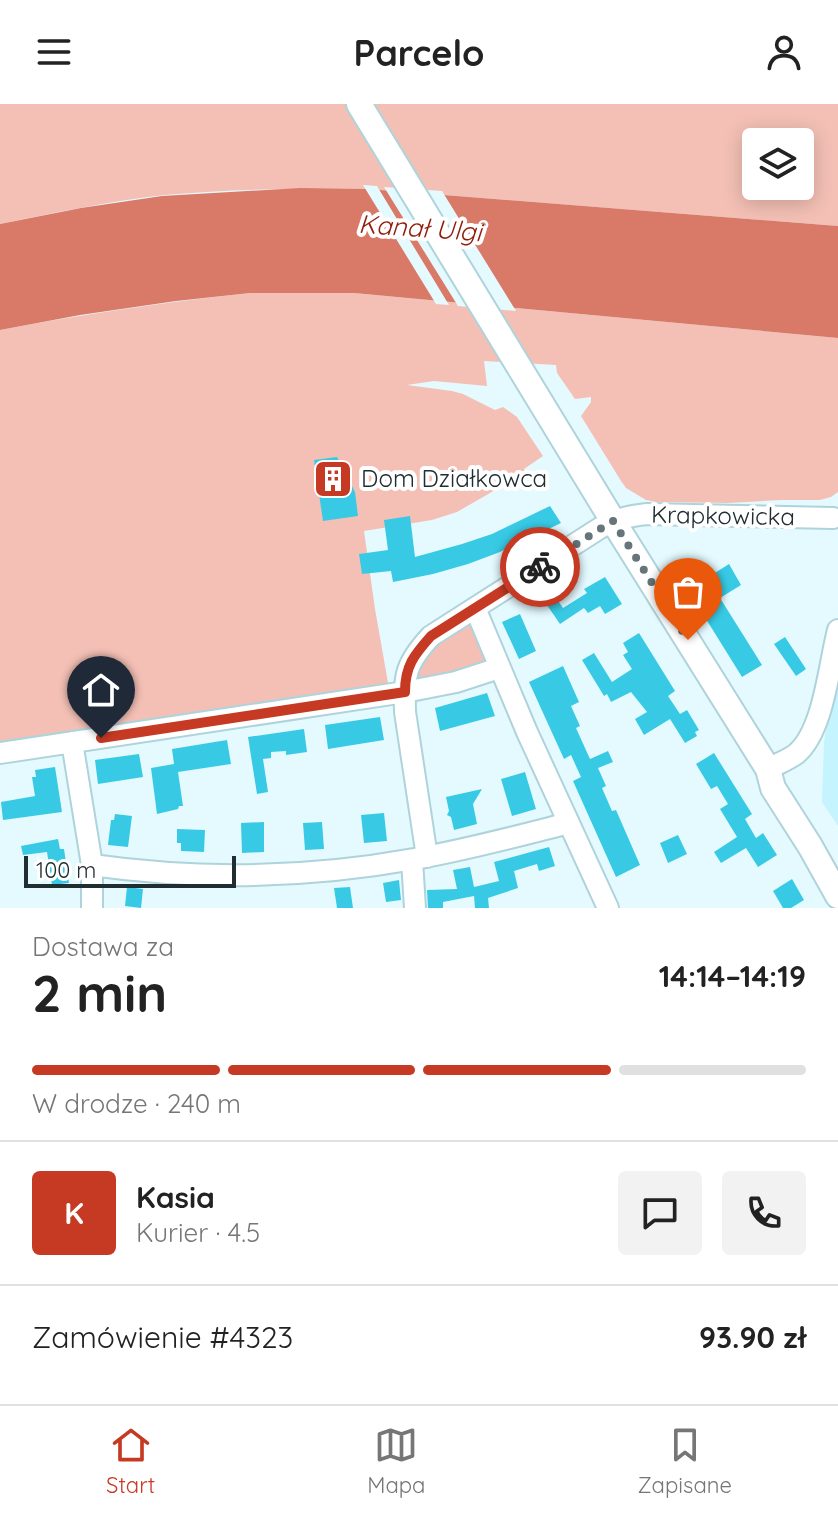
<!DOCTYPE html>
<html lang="pl">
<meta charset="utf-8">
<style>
body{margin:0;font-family:Quicksand,sans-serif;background:#f2f2f2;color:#222;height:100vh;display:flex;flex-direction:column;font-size:30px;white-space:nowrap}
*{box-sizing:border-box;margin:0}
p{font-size:26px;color:#767676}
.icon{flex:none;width:44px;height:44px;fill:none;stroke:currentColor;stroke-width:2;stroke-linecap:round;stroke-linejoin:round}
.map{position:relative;height:804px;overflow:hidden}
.sheet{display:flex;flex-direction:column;background:#fff;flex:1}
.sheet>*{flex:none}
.buttons{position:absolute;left:742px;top:24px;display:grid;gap:16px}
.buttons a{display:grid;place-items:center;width:72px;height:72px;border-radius:8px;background:#fff;box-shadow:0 4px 20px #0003;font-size:40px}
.scale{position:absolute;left:24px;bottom:20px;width:212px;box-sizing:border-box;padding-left:8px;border:4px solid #202e31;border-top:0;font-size:22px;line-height:28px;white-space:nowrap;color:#202e31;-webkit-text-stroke:6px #fff;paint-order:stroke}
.pin{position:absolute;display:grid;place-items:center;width:68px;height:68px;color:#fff;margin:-82px -34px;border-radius:50% 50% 50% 0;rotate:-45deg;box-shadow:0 0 8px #0007}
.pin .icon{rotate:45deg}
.courier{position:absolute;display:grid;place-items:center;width:80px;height:80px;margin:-40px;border:6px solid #c63a24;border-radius:50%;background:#fff;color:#222;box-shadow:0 2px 10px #0007}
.overview em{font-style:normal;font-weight:700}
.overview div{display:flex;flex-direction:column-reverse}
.overview{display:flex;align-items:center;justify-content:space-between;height:136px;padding:0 32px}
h1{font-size:52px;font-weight:700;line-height:60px}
.bar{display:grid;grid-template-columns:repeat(4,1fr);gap:12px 8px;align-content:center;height:96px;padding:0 32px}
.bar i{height:10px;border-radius:6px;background:#e0e0e0}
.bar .active{background:#c63a24}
.bar p{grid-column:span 4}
.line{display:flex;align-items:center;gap:20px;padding:0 32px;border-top:2px solid #e0e0e0}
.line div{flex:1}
.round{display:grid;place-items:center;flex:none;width:84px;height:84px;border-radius:8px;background:#f2f2f2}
header{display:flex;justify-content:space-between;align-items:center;height:104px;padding:0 32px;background:#fff;font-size:36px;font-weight:700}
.dock{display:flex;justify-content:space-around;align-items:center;height:112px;border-top:2px solid #e0e0e0;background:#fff;font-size:22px;color:#767676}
.dock a{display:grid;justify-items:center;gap:4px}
.dock .active{color:#c63a24}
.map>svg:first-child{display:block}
</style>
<header><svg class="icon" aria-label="menu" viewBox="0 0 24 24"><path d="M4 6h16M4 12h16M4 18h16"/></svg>Parcelo<svg class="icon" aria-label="person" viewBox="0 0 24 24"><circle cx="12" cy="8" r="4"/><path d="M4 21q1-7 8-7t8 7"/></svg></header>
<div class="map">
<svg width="838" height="804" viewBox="0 0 838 804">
<rect width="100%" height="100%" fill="#e4faff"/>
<!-- built -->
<path fill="#c5f3fe" d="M 838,559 L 838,722 L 822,698 L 824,638 Z"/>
<!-- green -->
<path fill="#f4c0b5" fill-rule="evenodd" d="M 0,0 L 838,0 L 838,122 L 368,85 C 300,84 232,85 165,91 C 109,97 54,109 0,120 ZM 756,38 L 800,38 L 800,82 L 756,82 Z
M 250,189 L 354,189 L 838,234 L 838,388 L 831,393 L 820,396 L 781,396 L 728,399 L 656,398 L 646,396 L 626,384 L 621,377 L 581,312 L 591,298 L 591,293 L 575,295 L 557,269 L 556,261 L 484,257 L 487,282 L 434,277 L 407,281 L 452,287 L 463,290 L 495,306 L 503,303 L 517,313 L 543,352 L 524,365 L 525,369 L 457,408 L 432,416 L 364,427 L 375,505 L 390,590 L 0,649 L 0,226 C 83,210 166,198 250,189 Z
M 475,504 L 499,564 L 405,588 L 409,560 Z"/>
<!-- water -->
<path fill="#d97967" d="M 300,84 L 368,85 L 838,122 L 838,234 L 354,189 L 250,189 L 176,197 L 80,211 L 0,226 L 0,120 L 81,104 L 162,92 Z"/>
<!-- pier -->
<path fill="#e4faff" d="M 363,81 L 377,82 L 449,201 L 436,200 Z
M 384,83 L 442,87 L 516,207 L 458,202 Z"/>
<!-- building -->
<path fill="#38cae5" d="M 337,353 L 355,388 L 358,412 L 323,417 L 314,356 Z
M 550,402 L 561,419 L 500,448 L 468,460 L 433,470 L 393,478 L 391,467 L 362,470 L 359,450 L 388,446 L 384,416 L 410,412 L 415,453 L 462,440 L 492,430 Z
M 729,460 L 741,481 L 720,494 L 762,561 L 742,573 L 688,486 Z
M 605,473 L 622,500 L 605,510 L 600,502 L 588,509 L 584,504 L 560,520 L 536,485 L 546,479 L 563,504 L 587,489 L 584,485 Z
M 520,510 L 536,547 L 519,555 L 502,518 Z
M 639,529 L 675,587 L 668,592 L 680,610 L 687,606 L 699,626 L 695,628 L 697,632 L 685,639 L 670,615 L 644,631 L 635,615 L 647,608 L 631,588 L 611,598 L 607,590 L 604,592 L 582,556 L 594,549 L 612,578 L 632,565 L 623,551 L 628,548 L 623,539 Z
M 785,533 L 806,565 L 796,572 L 774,540 Z
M 563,562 L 579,598 L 571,602 L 580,622 L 576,624 L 590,655 L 608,647 L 613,658 L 598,664 L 606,682 L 602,684 L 612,707 L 616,706 L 640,761 L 616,773 L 573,677 L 581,673 L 571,651 L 564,655 L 529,578 Z
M 487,589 L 495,612 L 440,627 L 435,604 Z
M 380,613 L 384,636 L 328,645 L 325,621 Z
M 304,625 L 307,648 L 286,651 L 286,647 L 271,648 L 271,654 L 263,655 L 268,688 L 257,690 L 248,633 Z
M 227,636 L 231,660 L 178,668 L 183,702 L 179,702 L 178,705 L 157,710 L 151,664 L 174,660 L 172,645 Z
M 714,649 L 752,710 L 745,715 L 756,734 L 763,729 L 777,751 L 758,763 L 746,744 L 721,759 L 714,748 L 737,733 L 720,705 L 728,700 L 717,682 L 711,685 L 696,660 Z
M 139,650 L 143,673 L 98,680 L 95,656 Z
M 55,663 L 62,708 L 3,716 L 1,698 L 35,692 L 32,673 L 36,673 L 35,666 Z
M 525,668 L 536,705 L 512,712 L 501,675 Z
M 482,685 L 473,700 L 477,720 L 454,726 L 451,713 L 447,711 L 449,707 L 446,693 Z
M 384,709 L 387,737 L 364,739 L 361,711 Z
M 115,710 L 132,712 L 128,743 L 108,741 L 111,716 L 114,716 Z
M 264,718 L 264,748 L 242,749 L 241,719 Z
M 322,718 L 324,745 L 305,746 L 303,719 Z
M 177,725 L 205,726 L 204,748 L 181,747 L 181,739 L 177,739 Z
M 678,731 L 687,750 L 668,759 L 660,739 Z
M 58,735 L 60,745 L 64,745 L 69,779 L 52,781 L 47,748 L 23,751 L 21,742 Z
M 549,743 L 555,762 L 539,767 L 537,760 L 514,767 L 518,784 L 488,794 L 489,804 L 475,804 L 474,792 L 443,798 L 443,804 L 428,804 L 427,786 L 457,785 L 453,766 L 470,763 L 474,783 L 499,777 L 494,758 Z
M 792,775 L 804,796 L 791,804 L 783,804 L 773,787 Z
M 399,776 L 401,796 L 386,798 L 383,779 Z
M 127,783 L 143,785 L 141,804 L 125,802 Z
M 350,783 L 353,804 L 337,804 L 334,784 Z"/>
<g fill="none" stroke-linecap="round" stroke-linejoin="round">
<!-- minor casing -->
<g stroke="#afd3db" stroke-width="24">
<path id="minor" d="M 475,504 L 527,628 L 608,804
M 72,638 L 92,761 C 198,776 309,774 414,755 C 466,746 518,732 569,719
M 0,649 L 405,588 L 456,578 L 499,564
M 768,665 C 777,660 788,656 796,650 C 824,627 829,560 838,526
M 427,753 L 405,608 C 404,571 405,560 431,532 L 600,424 C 616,415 629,412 647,410 L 833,414
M 412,756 L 415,804
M 92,804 L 92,761"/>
</g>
<!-- major casing -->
<g stroke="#afd3db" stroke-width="28">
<path id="major" d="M 359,0 L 613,417 L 768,665 L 773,684 L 810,742 L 838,792"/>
</g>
<!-- minor -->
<use href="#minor" stroke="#fff" stroke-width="20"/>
<!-- major -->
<use href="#major" stroke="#fff" stroke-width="24"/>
</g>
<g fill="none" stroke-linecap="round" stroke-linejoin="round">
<!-- done -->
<path stroke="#657579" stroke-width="8" stroke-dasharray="0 14.4" d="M 540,463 L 613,417 L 688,536"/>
<!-- route -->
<path stroke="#c63a24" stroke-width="10" d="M 101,634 L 405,588 C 405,562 414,551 431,532 L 540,463"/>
</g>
<!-- icons -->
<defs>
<g id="building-square" transform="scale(2)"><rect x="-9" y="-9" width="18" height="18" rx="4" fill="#c63a24" stroke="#fff"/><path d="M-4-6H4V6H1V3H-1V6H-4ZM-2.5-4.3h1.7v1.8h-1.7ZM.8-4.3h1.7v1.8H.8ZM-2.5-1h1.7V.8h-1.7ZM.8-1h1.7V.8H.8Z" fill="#fff"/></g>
</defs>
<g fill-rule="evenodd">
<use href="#building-square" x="333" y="375"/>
</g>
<g text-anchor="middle" stroke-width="8" stroke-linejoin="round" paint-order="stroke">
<!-- poi labels -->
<g font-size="24" fill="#202e31" stroke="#fff" text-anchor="start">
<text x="361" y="383">Dom Działkowca</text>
</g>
<!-- street labels -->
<g font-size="24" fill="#202e31" stroke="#fff">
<text transform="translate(723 412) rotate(1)" y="8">Krapkowicka</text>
</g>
<!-- water labels -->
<g font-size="26" font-style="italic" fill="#901c0a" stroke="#fff">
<text transform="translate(420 124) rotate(4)" y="9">Kanał Ulgi</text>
</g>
</g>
</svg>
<div class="buttons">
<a><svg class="icon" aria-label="layers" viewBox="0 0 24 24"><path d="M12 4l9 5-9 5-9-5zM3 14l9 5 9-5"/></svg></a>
</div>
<div class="scale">100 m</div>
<div class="pin" style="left:688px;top:536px;background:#ea580c"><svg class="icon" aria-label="bag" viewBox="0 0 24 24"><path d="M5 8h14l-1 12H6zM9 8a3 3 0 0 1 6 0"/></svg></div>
<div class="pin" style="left:101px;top:634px;background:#1f2937"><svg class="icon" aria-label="home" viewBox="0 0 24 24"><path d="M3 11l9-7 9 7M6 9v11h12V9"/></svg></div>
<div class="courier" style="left:540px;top:463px"><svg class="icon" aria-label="bike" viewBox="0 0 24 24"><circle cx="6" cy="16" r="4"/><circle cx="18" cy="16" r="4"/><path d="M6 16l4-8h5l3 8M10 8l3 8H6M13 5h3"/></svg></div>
</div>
<section class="sheet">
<div class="overview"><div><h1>2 min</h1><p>Dostawa za</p></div><em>14:14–14:19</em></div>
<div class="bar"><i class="active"></i><i class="active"></i><i class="active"></i><i></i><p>W drodze · 240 m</p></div>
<div class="line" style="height:144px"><b class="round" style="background:#c63a24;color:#fff">K</b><div><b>Kasia</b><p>Kurier · 4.5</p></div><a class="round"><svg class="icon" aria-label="chat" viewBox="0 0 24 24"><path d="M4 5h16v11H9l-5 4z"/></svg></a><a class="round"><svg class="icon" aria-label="phone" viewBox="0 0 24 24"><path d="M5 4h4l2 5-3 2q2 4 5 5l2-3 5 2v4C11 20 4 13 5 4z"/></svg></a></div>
<div class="line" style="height:104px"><div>Zamówienie #4323</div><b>93.90 zł</b></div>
</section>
<nav class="dock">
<a class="active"><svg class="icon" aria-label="home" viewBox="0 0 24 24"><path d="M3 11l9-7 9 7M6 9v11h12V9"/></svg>Start</a>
<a><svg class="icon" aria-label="map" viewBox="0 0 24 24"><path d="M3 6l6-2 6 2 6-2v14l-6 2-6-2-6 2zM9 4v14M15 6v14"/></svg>Mapa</a>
<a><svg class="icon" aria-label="saved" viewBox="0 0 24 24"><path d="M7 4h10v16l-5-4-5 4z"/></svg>Zapisane</a>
</nav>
